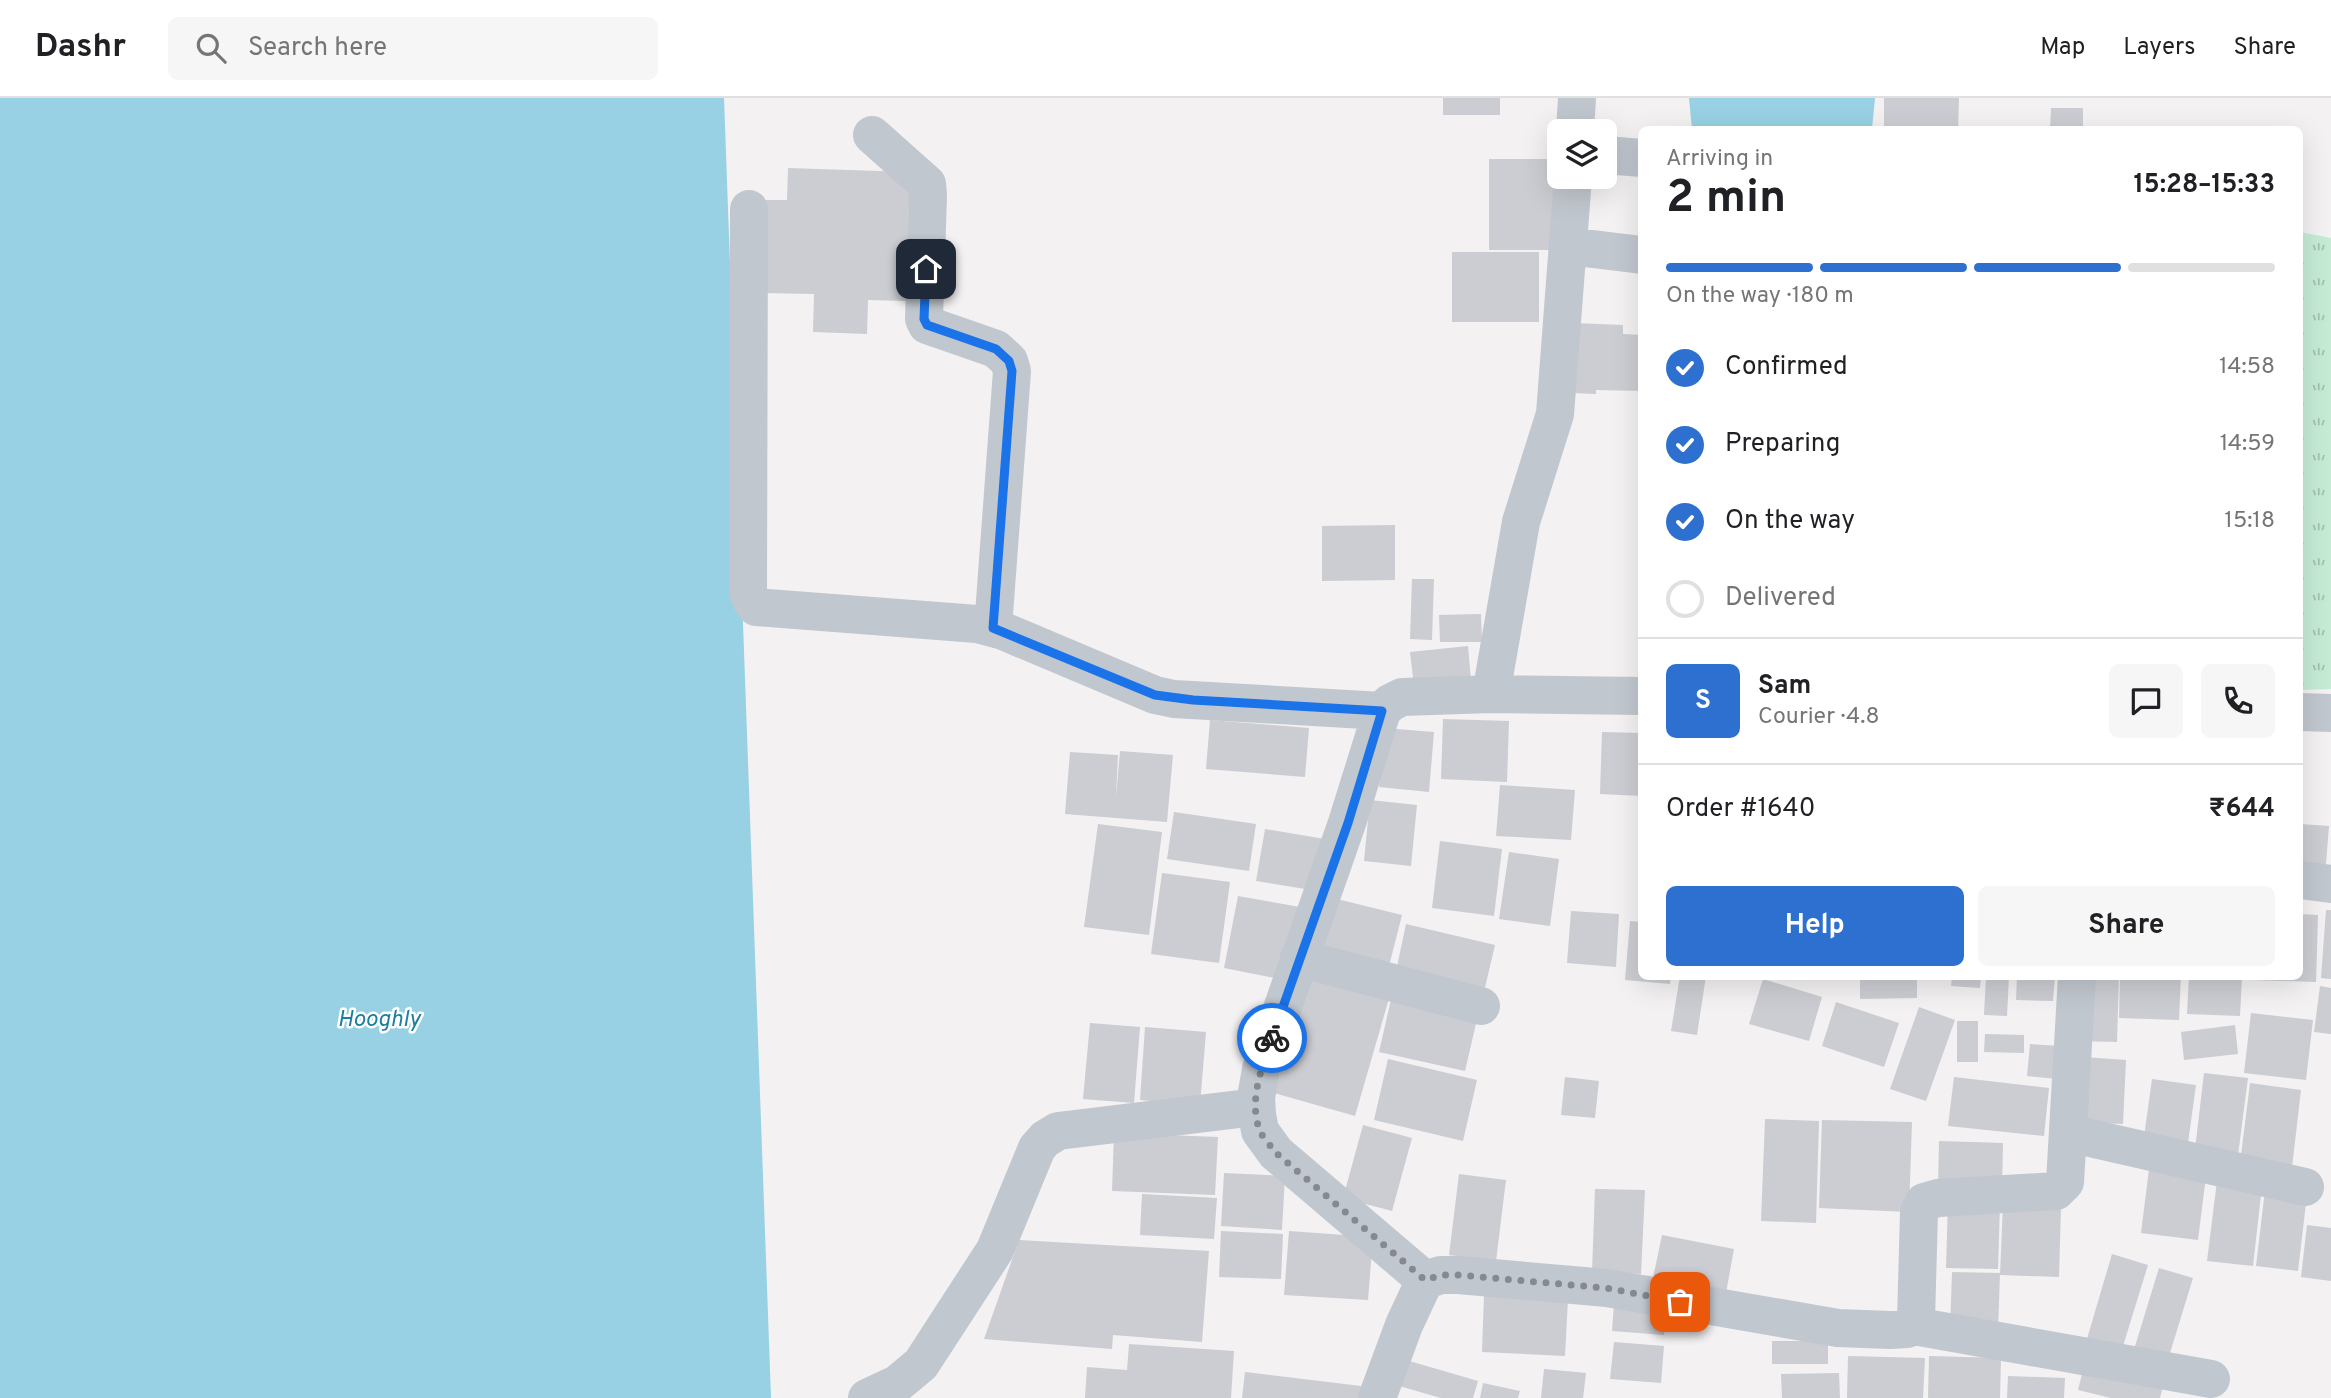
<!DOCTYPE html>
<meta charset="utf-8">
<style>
body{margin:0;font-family:Overpass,sans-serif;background:#f6f6f6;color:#202124;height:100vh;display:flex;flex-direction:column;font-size:26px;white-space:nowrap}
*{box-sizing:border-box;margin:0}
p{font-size:23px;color:#757577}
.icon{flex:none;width:38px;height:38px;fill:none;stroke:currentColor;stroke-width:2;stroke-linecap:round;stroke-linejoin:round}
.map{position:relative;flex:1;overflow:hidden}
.panel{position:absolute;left:1638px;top:28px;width:665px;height:854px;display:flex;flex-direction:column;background:#fff;border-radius:10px;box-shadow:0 7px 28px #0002}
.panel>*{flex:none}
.buttons{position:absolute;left:1547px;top:21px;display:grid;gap:14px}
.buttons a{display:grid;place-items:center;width:70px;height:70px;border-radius:10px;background:#fff;box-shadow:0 7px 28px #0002;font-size:35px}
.pin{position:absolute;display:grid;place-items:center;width:60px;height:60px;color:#fff;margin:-30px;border-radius:14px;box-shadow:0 4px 10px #0006}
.courier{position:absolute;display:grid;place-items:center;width:70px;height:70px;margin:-35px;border:5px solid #1a73e8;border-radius:50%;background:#fff;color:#222;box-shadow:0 2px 9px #0007}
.overview em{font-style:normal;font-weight:700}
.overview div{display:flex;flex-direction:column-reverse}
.overview{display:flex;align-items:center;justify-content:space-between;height:119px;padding:0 28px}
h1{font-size:46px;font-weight:700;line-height:52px}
.bar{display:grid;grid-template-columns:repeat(4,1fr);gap:10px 7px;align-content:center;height:84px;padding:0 28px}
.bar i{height:9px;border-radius:5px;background:#e0e0e0}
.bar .current{background:#2d70d0}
.bar p{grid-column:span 4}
.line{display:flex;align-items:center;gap:18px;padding:0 28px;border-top:2px solid #e0e0e0}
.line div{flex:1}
.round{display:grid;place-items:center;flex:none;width:74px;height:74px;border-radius:10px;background:#f6f6f6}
ol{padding:0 28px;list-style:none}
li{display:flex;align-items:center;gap:21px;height:77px}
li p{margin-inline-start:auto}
li .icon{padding:7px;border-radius:50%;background:#2d70d0;color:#fff;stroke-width:4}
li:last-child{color:#757577}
li i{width:38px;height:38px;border:4px solid #e0e0e0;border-radius:50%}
.cta{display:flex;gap:14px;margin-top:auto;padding:14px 28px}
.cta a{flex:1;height:80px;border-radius:10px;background:#2d70d0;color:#fff;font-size:28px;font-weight:700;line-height:80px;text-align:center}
.cta a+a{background:#f6f6f6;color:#202124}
header{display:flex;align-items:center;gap:42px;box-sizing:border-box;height:98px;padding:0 35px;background:#fff;border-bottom:2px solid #e0e0e0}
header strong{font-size:33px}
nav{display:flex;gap:38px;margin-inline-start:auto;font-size:24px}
.search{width:490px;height:63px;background:#f6f6f6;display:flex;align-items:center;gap:18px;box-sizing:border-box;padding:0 24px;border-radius:10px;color:#757577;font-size:26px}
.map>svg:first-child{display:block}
</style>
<header>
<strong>Dashr</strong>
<div class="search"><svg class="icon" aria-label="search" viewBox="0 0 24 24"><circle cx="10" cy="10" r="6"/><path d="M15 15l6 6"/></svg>Search here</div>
<nav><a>Map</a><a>Layers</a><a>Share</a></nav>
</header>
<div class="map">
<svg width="2331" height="1300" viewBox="0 0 2331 1300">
<defs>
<pattern id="park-tufts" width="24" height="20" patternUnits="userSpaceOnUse" patternTransform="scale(1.75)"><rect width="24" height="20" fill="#c5ebd5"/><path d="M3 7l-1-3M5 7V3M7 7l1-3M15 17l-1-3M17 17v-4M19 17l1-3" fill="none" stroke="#a2c1b0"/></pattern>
</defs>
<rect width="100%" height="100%" fill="#f3f1f1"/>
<!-- park -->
<path fill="url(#park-tufts)" d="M 2300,134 L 2331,140 L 2331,591 L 2300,592 Z"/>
<!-- water -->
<path fill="#97d1e3" d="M 0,0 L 724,0 L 771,1300 L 0,1300 Z
M 1689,0 L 1875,0 L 1872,31 L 1692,32 Z"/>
<!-- building -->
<path fill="#cbcdd2" d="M 1443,0 L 1500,0 L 1500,17 L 1443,17 Z
M 1884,0 L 1959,0 L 1958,32 L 1884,32 Z
M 2051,10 L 2083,10 L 2083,32 L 2050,32 Z
M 1489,61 L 1559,61 L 1560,152 L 1489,152 Z
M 788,70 L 910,74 L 906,203 L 868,202 L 867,236 L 813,234 L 814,196 L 756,195 L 759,102 L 787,102 Z
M 1452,154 L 1539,154 L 1539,224 L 1452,224 Z
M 1574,225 L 1623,227 L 1623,236 L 1642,237 L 1642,293 L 1596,292 L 1596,296 L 1572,295 Z
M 1395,427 L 1395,482 L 1322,483 L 1322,428 Z
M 1412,481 L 1434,481 L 1432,542 L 1410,541 Z
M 1481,516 L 1482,544 L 1440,544 L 1439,517 Z
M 1468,548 L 1471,582 L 1414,588 L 1410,554 Z
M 1443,621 L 1509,623 L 1507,684 L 1441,681 Z
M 1210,622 L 1309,630 L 1305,679 L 1206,671 Z
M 1384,630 L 1434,634 L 1429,694 L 1379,689 Z
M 1602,634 L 1642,635 L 1642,698 L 1600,696 Z
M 1120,653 L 1173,657 L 1167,724 L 1065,716 L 1070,654 L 1118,657 L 1116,700 Z
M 1500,687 L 1575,692 L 1571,742 L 1496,738 Z
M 1370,702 L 1417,707 L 1411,768 L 1364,763 Z
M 1174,714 L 1256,726 L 1249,773 L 1167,761 Z
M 1098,726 L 1162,734 L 1149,837 L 1084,829 Z
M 2300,726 L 2329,728 L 2325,778 L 2300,776 Z
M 1265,731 L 1325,741 L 1317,793 L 1256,783 Z
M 1440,743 L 1502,751 L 1494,818 L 1432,810 Z
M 1509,754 L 1559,761 L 1550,828 L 1499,821 Z
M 1162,775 L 1230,784 L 1219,865 L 1151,856 Z
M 1238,798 L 1300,809 L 1285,882 L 1224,870 Z
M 1333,800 L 1402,817 L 1388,872 L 1320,855 Z
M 2326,812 L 2331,812 L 2331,881 L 2321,880 Z
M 1571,813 L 1619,816 L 1616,869 L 1567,865 Z
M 2300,816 L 2318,817 L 2316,884 L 2252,882 L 2252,878 L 2300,878 Z
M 1630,823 L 1642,824 L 1642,878 L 1671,878 L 1670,886 L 1625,882 Z
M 1406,826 L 1495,847 L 1483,898 L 1395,878 Z
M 1309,874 L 1390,897 L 1355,1018 L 1274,995 Z
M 1680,878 L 1706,878 L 1697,937 L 1671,933 Z
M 1860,878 L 1917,878 L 1917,900 L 1860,901 Z
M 1952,878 L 1981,878 L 1980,890 L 1951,888 Z
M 1986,878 L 2009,878 L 2007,918 L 1984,917 Z
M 2017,878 L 2055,878 L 2053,903 L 2016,902 Z
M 2081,878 L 2119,878 L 2117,944 L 2079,943 Z
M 2120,878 L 2181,878 L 2179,922 L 2119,920 Z
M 2189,878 L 2242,880 L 2240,918 L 2187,916 Z
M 1763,881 L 1822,899 L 1809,943 L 1749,926 Z
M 2320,888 L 2331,890 L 2331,936 L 2314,934 Z
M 1392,897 L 1478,917 L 1465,973 L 1379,954 Z
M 1836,904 L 1899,925 L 1884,969 L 1822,948 Z
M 1919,909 L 1955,922 L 1926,1003 L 1890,991 Z
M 2251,915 L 2313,922 L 2306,982 L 2244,975 Z
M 1957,923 L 1978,923 L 1978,964 L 1957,964 Z
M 1090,925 L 1140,929 L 1134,1005 L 1083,1001 Z
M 2235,927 L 2238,956 L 2184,962 L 2181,934 Z
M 1145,929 L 1206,934 L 1200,1007 L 1140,1002 Z
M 1985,936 L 2024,937 L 2024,955 L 1984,954 Z
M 2030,946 L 2060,948 L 2057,981 L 2027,978 Z
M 2083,959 L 2126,962 L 2123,1026 L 2079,1024 Z
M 1388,961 L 1477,982 L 1463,1043 L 1374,1022 Z
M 2204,975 L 2248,980 L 2237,1065 L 2194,1060 Z
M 1565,979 L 1599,983 L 1595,1020 L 1561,1017 Z
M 1954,979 L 2049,990 L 2044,1038 L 1948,1028 Z
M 2152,981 L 2196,987 L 2188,1045 L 2144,1039 Z
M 2250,985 L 2301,992 L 2291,1078 L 2239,1073 Z
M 1765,1021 L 1819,1023 L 1816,1125 L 1761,1123 Z
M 1822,1022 L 1912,1024 L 1909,1114 L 1819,1110 Z
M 1363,1027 L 1412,1040 L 1392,1113 L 1343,1100 Z
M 1114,1035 L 1218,1039 L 1215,1097 L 1112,1093 Z
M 1939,1043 L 2003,1045 L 2002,1093 L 1938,1091 Z
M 2149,1071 L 2206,1078 L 2198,1142 L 2141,1135 Z
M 1224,1075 L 1285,1078 L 1282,1132 L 1221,1128 Z
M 1459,1076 L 1506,1082 L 1496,1163 L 1449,1157 Z
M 2217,1083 L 2262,1088 L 2253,1168 L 2207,1163 Z
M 1595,1091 L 1645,1092 L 1641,1176 L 1592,1174 Z
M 2265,1092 L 2307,1097 L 2298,1173 L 2256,1168 Z
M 1142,1096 L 1217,1100 L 1214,1141 L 1140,1137 Z
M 1948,1104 L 2000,1106 L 1998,1171 L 1946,1170 Z
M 2003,1106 L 2061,1108 L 2059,1179 L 2000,1177 Z
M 2307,1127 L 2331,1130 L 2331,1183 L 2301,1179 Z
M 1221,1133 L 1283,1136 L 1281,1181 L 1219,1179 Z
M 1289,1133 L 1373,1139 L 1368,1202 L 1284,1197 Z
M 1662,1137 L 1734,1151 L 1726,1195 L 1653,1180 Z
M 1019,1142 L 1209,1153 L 1202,1244 L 1113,1237 L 1112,1251 L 984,1241 Z
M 2112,1156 L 2148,1167 L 2119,1261 L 2084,1251 Z
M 2159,1170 L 2193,1180 L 2166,1268 L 2132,1258 Z
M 1952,1174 L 2000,1175 L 1998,1233 L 1950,1232 Z
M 1484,1197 L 1568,1201 L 1565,1258 L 1482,1254 Z
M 1614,1206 L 1666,1209 L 1664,1237 L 1612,1233 Z
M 1772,1243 L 1828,1243 L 1828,1266 L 1772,1266 Z
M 1614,1244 L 1664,1248 L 1661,1285 L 1610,1281 Z
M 1129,1246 L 1234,1253 L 1231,1300 L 1085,1300 L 1087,1269 L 1127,1272 Z
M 1848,1258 L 1925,1260 L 1923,1300 L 1847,1300 Z
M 1929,1258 L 2001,1260 L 2000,1300 L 1928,1300 Z
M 2086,1260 L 2165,1280 L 2160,1300 L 2111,1300 L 2078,1292 Z
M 1406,1262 L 1478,1283 L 1473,1300 L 1441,1300 L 1399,1288 Z
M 1544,1271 L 1586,1275 L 1583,1300 L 1541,1300 Z
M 1245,1274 L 1361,1288 L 1360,1300 L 1242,1300 Z
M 1839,1275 L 1840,1300 L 1782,1300 L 1781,1276 Z
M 2008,1278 L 2065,1280 L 2064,1300 L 2007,1300 Z
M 1483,1285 L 1520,1293 L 1518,1300 L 1480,1300 Z"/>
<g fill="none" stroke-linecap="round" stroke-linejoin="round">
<!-- street -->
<path stroke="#c1c7ce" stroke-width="38" d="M 1575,33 L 1577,0
M 872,37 L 927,86 L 928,97 L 924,221 L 927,227 L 996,251 L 1009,263 L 1012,273 L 993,530
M 1605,57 L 1642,60
M 749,111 L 748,494 L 752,504 L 756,509 L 977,526 L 1003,533 L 1155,597 L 1174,601 L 1382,613
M 1568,148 L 1642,157
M 1491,596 L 1521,424 L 1555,316 L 1573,79
M 2300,614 L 2331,615
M 2300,782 L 2331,786
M 1299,860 L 1481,908
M 2068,1035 L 2305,1089
M 1425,1182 L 1441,1177 L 1458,1177 L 1607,1190 L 1838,1230 L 1890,1232 L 1907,1231 L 1914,1228 L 1916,1222 L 1919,1114 L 1924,1104 L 1938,1100 L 2056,1093 L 2065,1084 L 2077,878
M 1914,1228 L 2211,1281
M 867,1300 L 897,1286 L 921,1266 L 995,1152 L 1037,1050 L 1045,1041 L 1058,1033 L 1256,1009
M 1377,1300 L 1404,1227 L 1425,1182 L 1276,1055 L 1260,1033 L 1257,1016 L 1256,1000 L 1261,971 L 1347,725 L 1382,613 L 1390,605 L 1402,599 L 1491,596 L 1642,598"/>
</g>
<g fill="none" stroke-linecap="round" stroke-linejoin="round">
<!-- done -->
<path stroke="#868a90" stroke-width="7" stroke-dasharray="0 12.6" d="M 1272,940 C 1262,969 1248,1003 1260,1033 C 1263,1040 1271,1048 1276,1055 L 1425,1182 L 1441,1177 L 1458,1177 L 1606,1190 L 1680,1204"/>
<!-- route -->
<path stroke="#1a73e8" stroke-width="9" d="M 926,171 L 924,221 L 927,227 L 996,251 L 1009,263 L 1012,273 L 993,530 L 1155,597 L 1193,602 L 1382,613 L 1348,725 L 1272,940"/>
</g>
<g text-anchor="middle" stroke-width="5" stroke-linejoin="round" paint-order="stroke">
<!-- water labels -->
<g font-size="23" font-style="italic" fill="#1c7f9d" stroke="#fff">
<text x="379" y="928">Hooghly</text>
</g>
</g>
</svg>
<div class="buttons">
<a><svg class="icon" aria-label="layers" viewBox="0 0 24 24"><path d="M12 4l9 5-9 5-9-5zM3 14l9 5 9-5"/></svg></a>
</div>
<div class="pin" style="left:1680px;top:1204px;background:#ea580c"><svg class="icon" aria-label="bag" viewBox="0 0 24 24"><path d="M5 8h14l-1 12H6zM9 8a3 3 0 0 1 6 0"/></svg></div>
<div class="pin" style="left:926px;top:171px;background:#1f2937"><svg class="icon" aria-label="home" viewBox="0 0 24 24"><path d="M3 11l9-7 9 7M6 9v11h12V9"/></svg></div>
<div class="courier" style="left:1272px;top:940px"><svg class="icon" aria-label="bike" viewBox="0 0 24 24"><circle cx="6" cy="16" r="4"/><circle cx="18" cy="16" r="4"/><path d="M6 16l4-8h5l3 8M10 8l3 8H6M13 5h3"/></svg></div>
<section class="panel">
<div class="overview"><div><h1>2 min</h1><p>Arriving in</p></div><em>15:28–15:33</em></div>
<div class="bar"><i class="current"></i><i class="current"></i><i class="current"></i><i></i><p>On the way · 180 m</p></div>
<ol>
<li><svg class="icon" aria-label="check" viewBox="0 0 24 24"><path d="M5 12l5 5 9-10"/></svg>Confirmed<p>14:58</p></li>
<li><svg class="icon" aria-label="check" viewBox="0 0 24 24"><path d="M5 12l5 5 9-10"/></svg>Preparing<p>14:59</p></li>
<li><svg class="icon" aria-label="check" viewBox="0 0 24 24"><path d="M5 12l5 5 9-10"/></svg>On the way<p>15:18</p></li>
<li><i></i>Delivered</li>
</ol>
<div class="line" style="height:126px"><b class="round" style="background:#2d70d0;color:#fff">S</b><div><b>Sam</b><p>Courier · 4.8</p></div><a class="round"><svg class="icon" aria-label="chat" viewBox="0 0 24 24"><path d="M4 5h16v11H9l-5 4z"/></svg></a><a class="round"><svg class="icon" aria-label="phone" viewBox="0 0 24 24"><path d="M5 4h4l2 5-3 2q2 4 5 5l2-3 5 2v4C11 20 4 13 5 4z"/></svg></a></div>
<div class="line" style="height:91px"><div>Order #1640</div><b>₹644</b></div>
<div class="cta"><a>Help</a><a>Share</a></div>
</section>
</div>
